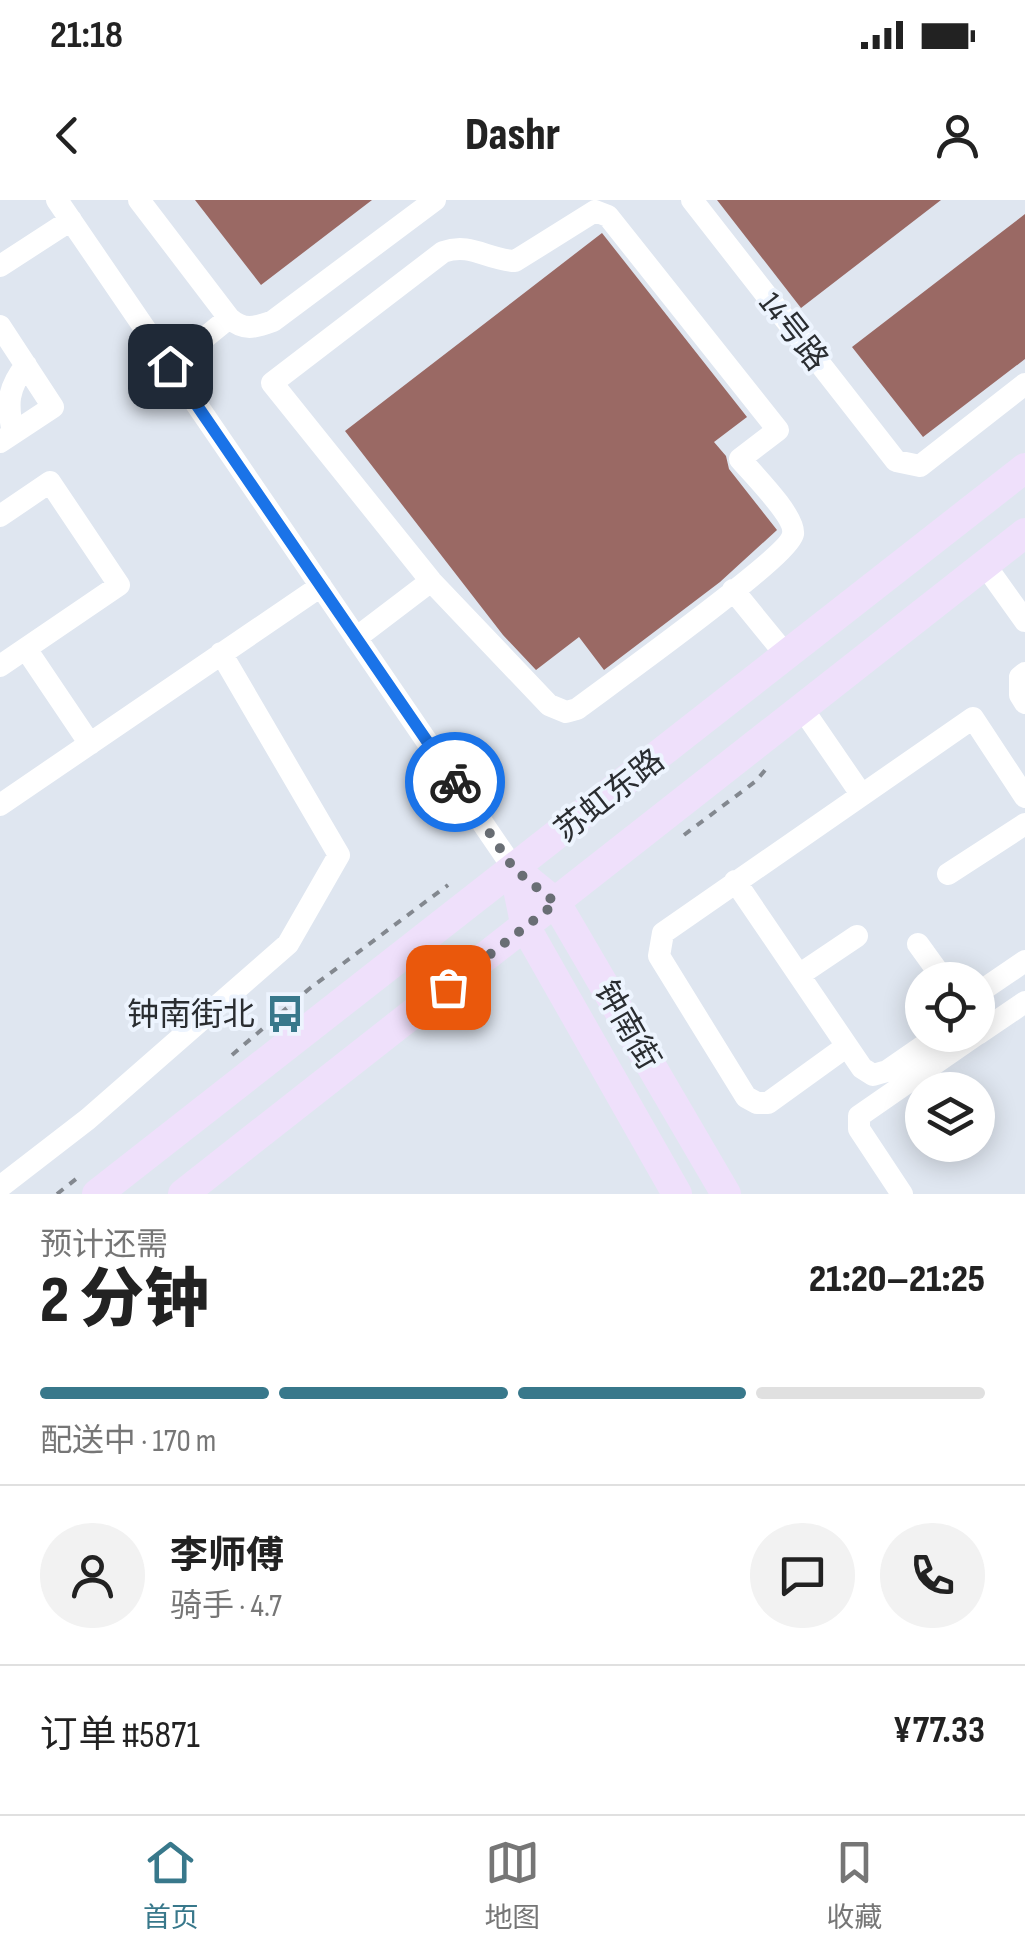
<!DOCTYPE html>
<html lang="zh">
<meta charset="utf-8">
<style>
body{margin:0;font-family:"Sofia Sans Condensed","Noto Sans SC",sans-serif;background:#f2f2f2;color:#222;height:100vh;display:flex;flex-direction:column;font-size:38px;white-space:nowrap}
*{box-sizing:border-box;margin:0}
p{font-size:32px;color:#767676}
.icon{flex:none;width:55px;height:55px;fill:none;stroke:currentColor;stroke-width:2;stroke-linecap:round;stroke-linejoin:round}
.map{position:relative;height:994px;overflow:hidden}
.drawer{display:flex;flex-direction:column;background:#fff;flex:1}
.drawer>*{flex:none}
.controls{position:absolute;left:905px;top:762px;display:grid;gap:20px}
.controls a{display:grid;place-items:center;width:90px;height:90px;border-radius:50%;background:#fff;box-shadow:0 5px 25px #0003;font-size:50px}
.pin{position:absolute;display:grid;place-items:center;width:85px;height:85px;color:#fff;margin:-42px;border-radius:20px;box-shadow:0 5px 15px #0006}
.courier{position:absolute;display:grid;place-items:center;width:100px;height:100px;margin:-50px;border:8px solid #1a73e8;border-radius:50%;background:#fff;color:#222;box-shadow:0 2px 12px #0007}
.headline em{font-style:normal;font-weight:800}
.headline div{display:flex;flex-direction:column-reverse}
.headline{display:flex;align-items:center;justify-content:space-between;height:170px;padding:0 40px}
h1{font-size:65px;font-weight:800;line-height:75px}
.bar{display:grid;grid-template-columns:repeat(4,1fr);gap:15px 10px;align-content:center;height:120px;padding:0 40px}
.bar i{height:12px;border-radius:8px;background:#e0e0e0}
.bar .current{background:#38788b}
.bar p{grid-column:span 4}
.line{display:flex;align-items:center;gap:25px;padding:0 40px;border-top:2px solid #e0e0e0}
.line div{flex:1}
.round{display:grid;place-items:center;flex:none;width:105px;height:105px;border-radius:52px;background:#f2f2f2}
.status{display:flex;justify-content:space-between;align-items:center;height:70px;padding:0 50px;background:#fff;direction:ltr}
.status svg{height:28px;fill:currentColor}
header{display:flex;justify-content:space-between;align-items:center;height:130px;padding:0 40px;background:#fff;font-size:45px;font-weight:800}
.dock{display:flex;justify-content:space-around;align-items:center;height:140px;border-top:2px solid #e0e0e0;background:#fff;font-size:28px;color:#767676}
.dock a{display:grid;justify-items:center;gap:5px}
.dock .current{color:#38788b}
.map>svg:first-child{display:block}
</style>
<div class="status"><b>21:18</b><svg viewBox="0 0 49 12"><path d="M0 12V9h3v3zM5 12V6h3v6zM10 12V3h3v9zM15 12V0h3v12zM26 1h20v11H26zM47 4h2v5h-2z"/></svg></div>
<header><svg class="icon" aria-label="back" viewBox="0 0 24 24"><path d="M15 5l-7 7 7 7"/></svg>Dashr<svg class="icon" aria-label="person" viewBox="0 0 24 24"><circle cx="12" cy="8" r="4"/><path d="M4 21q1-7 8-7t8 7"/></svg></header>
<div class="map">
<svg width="1025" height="994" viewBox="0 0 1025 994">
<rect width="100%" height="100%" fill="#dfe6f0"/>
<!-- building -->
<path fill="#9a6964" d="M 195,0 L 372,0 L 261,85 Z
M 717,0 L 941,0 L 801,108 Z
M 1025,14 L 1025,159 L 923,237 L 852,147 Z
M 602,33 L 747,217 L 714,242 L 726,256 L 729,269 L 777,330 L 720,382 L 604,470 L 579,437 L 536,470 L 503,435 L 345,231 Z"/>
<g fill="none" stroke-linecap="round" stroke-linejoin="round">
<!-- path -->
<path stroke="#83888f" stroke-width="4" stroke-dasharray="8 8" stroke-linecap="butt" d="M 684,635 L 756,581 L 766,569
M 232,855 L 309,789 L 448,685
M 57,994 L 76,979"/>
<!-- minor -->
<path stroke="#fff" stroke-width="22" d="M 57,0 L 514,669
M 139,0 L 229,118 C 244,131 254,128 273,121 L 435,0
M 692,0 L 896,261 L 920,266 L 1025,184
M 595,11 L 608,16 L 778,230 L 740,259 C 752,273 796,317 793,334 C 790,356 606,487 577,509 L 566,512 L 549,505 L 431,381 L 272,183 L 443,52 C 471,42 487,60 515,61 Z
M 0,66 L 71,20
M 0,126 L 53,207 L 0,242
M 170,166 L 229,118
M 13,233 C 7,204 7,189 26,165
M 0,316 L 50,282 L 119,385 L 0,466
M 985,365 L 1025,421
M 733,390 L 786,455
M 356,438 L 431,381
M 26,449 L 90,544
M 1025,473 L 1020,477 L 1020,495 L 1025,503
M 802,508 L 861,594
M 0,605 L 321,386
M 948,674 L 1025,624
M 735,681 L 862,868 L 873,875 L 887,871 L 939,835
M 918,744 L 944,780
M 799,775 L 857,736
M 978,793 L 1025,761
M 978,834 L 1025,802
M 847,846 L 768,903 L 757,903 L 746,897 L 659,756 L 663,733 L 973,518 L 1025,597
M 0,987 L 88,919 L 288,744 L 339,655 L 221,453
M 902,994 L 859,929 L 859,916 L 976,835"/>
<!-- major -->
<path stroke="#efe0fb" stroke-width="30" d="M 514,669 L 556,703 L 726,994
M 514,669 L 526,728 L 677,994
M 97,994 L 1025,268
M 183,994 L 1025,333"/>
</g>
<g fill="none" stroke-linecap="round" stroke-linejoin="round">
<!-- done -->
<path stroke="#696e74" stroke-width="10" stroke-dasharray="0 18" d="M 448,787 L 556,703 L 514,669 L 455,582"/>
<!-- route -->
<path stroke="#1a73e8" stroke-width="12" d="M 170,166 L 455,582"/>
</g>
<!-- icons -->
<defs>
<g id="bus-bare" transform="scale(3)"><path d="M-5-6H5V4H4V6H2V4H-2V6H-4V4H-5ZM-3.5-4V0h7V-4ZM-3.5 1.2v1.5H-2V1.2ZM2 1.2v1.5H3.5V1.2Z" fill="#38788b" stroke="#edf4fe" stroke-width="2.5" paint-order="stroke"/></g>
</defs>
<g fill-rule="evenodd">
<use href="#bus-bare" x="285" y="814"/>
</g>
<g text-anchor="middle" stroke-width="8" stroke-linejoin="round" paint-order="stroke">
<!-- street labels -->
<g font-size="32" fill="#2a2d31" stroke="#edf4fe">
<text transform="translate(794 131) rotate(52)" y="11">14号路</text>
<text transform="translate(609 595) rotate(-38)" y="11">苏虹东路</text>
<text transform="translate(628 825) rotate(60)" y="11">钟南街</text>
</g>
<!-- poi labels -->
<g font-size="32" fill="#2a2d31" stroke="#edf4fe" text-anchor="end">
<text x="255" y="825">钟南街北</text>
</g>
</g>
</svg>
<div class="controls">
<a><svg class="icon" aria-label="locate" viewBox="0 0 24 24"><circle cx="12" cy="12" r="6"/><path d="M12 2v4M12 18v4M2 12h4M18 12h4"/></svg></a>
<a><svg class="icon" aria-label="layers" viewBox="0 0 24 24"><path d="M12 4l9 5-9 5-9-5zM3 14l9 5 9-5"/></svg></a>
</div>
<div class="pin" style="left:448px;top:787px;background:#ea580c"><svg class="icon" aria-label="bag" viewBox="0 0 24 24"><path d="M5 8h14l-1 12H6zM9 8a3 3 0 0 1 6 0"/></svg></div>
<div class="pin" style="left:170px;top:166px;background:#1f2937"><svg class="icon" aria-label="home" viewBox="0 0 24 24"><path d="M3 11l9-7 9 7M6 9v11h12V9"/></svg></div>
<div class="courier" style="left:455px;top:582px"><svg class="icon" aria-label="bike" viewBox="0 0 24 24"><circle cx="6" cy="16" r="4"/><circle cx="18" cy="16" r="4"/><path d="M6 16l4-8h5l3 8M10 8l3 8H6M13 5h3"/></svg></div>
</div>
<section class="drawer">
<div class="headline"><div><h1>2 分钟</h1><p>预计还需</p></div><em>21:20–21:25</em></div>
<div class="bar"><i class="current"></i><i class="current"></i><i class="current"></i><i></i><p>配送中 · 170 m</p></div>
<div class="line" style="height:180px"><a class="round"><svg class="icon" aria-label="person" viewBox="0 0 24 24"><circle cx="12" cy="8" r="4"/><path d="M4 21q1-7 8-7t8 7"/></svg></a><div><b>李师傅</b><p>骑手 · 4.7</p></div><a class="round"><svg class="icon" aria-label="chat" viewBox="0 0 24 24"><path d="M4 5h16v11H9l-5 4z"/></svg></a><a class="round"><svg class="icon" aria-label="phone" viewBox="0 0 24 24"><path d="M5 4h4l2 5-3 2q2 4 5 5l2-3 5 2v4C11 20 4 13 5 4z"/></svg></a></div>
<div class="line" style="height:130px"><div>订单 #5871</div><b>¥77.33</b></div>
</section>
<nav class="dock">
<a class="current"><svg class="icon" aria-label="home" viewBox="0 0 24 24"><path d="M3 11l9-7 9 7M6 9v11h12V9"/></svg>首页</a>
<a><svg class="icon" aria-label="map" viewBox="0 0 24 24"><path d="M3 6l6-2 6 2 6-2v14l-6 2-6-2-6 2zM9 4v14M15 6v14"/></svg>地图</a>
<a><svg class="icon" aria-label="saved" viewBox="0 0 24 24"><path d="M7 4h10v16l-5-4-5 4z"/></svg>收藏</a>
</nav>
